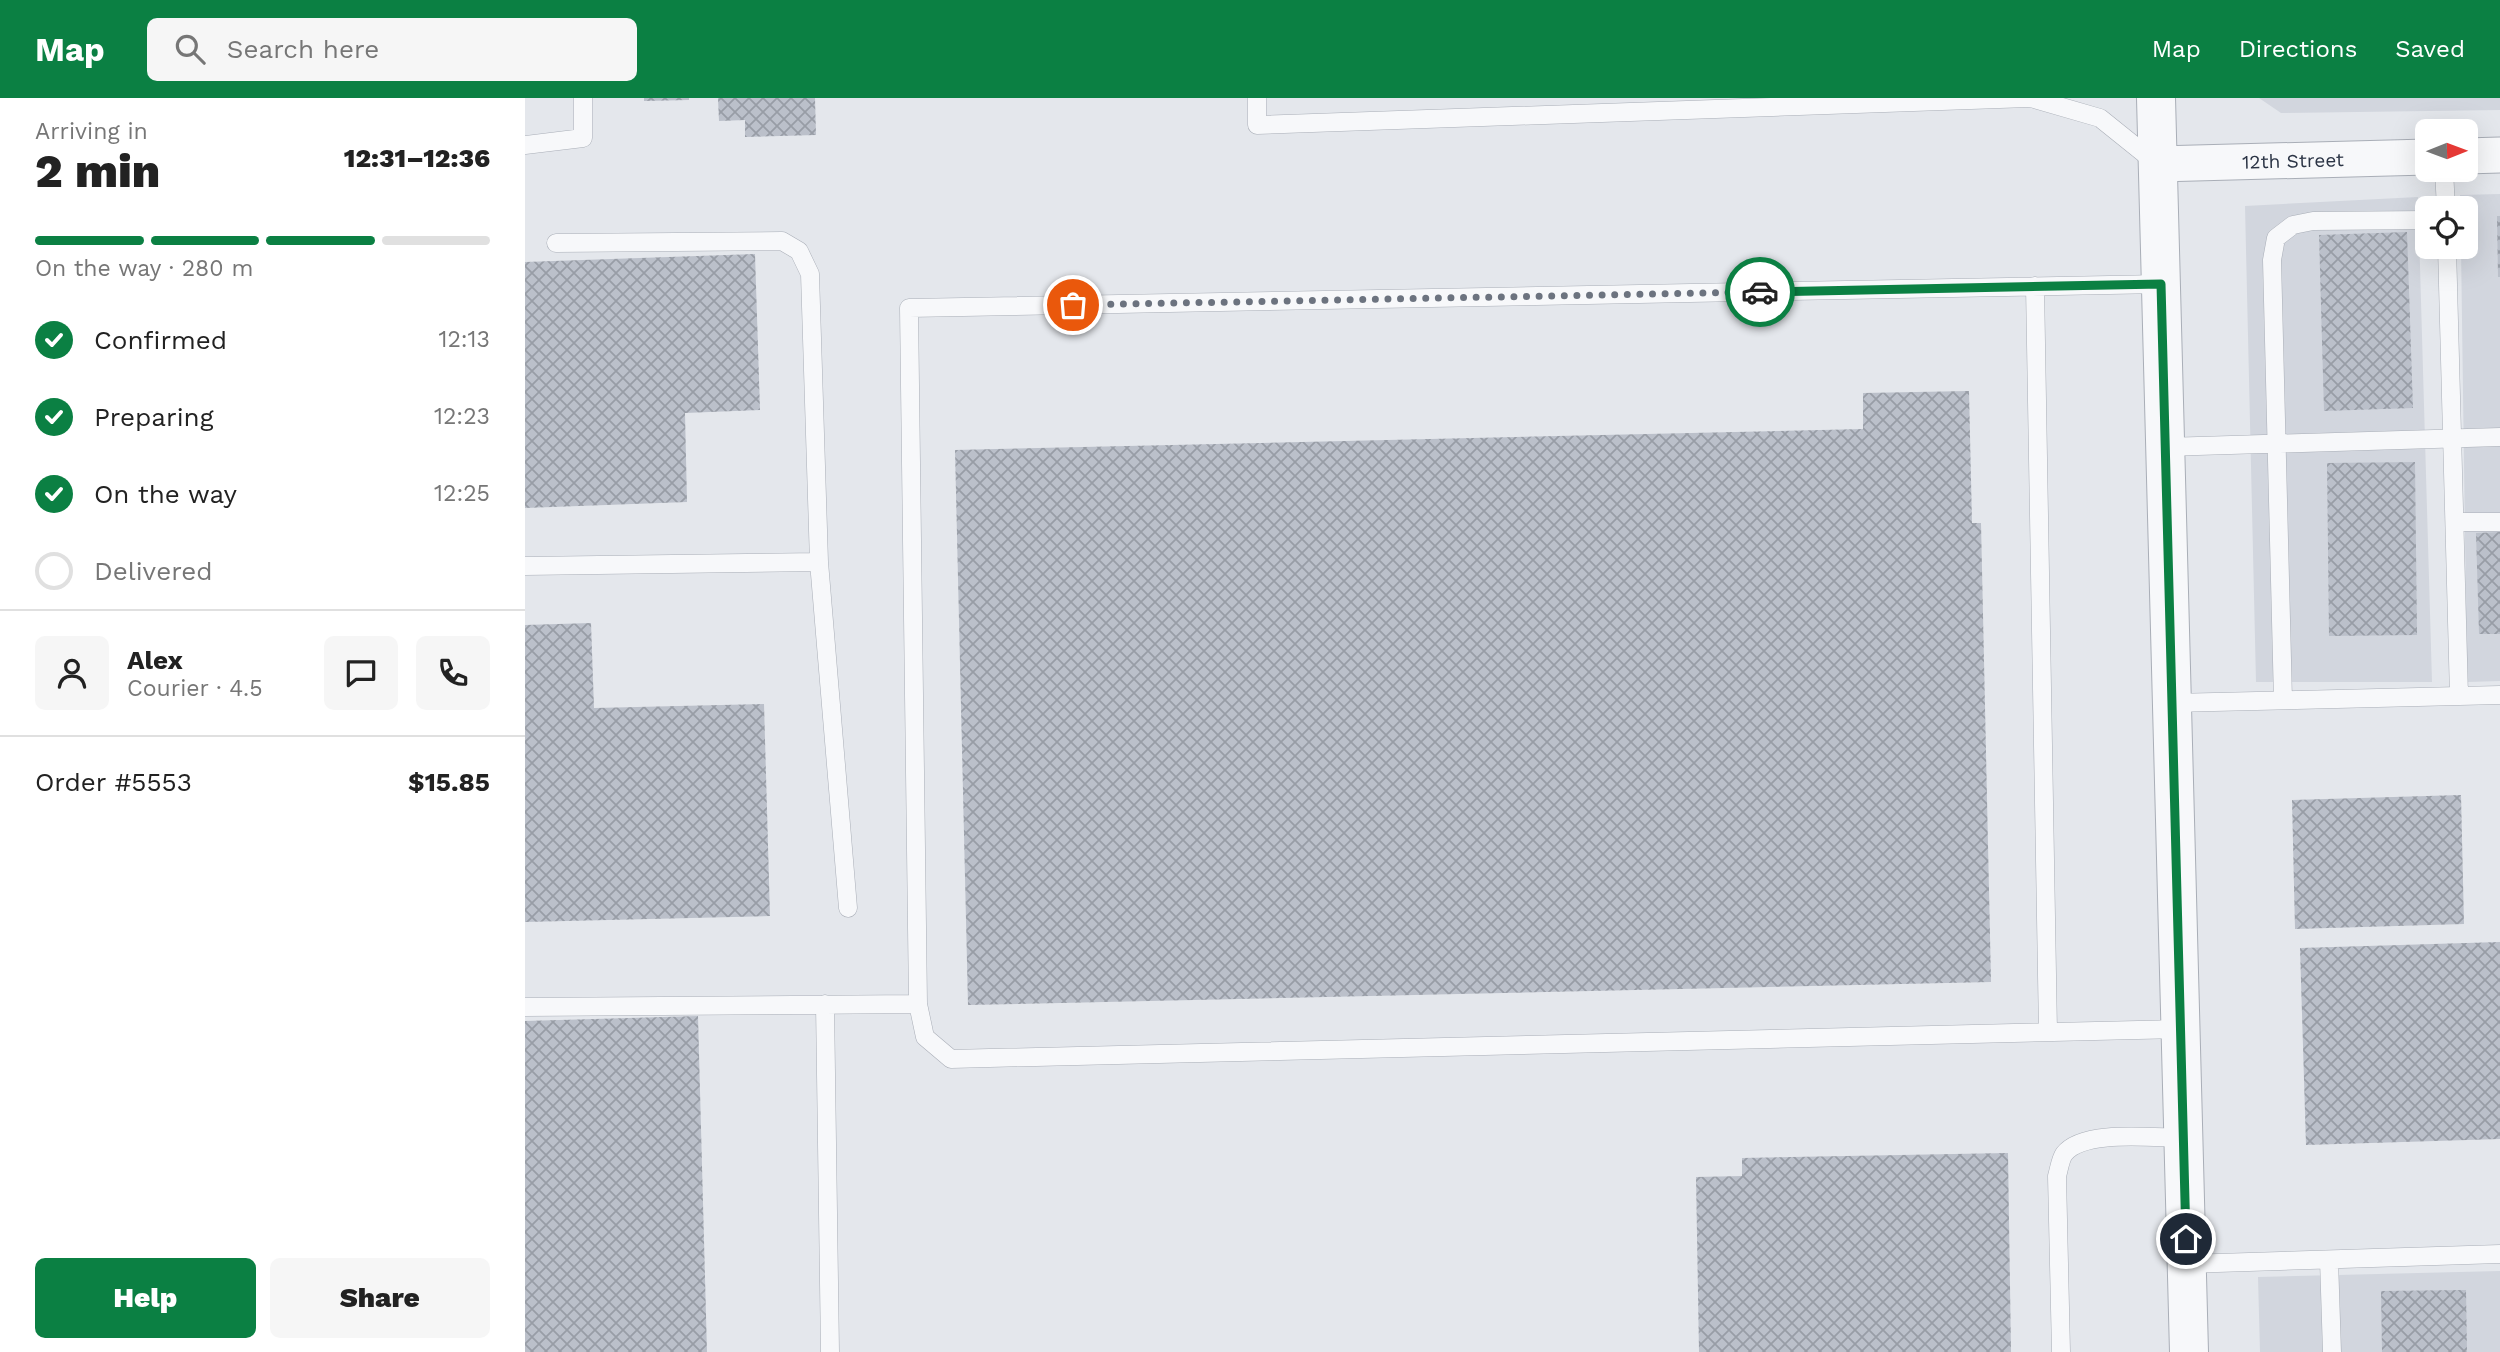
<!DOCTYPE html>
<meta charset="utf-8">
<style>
body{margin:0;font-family:"Work Sans",sans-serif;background:#f6f6f6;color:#222;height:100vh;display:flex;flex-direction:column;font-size:26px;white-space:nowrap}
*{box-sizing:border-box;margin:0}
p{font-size:23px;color:#767676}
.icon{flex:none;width:38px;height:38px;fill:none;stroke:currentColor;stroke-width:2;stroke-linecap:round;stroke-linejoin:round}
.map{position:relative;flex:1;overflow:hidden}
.panel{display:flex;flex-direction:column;background:#fff;width:525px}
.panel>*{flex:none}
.needle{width:46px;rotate:89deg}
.buttons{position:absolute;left:1890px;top:21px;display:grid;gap:14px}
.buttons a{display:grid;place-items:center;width:63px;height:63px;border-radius:10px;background:#fff;box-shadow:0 7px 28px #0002;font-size:35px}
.pin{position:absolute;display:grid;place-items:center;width:60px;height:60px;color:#fff;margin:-30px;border:4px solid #fff;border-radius:50%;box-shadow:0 2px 7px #0007}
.courier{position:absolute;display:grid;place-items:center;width:70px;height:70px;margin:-35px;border:5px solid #0b8043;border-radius:50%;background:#fff;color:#222;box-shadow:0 2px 9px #0007}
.head em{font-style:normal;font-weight:800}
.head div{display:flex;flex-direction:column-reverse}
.head{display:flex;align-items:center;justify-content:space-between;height:119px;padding:0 35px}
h1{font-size:46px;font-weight:800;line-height:52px}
.bar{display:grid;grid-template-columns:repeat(4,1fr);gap:10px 7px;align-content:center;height:84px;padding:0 35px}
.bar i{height:9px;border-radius:5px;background:#e0e0e0}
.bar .on{background:#0b8043}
.bar p{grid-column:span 4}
.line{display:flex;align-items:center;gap:18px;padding:0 35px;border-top:2px solid #e0e0e0}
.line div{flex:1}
.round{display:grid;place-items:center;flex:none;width:74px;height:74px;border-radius:10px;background:#f6f6f6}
ol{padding:0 35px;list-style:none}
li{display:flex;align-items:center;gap:21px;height:77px}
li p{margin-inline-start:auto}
li .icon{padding:7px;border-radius:50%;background:#0b8043;color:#fff;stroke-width:4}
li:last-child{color:#767676}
li i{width:38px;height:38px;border:4px solid #e0e0e0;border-radius:50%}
.button{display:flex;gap:14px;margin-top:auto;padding:14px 35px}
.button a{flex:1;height:80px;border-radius:10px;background:#0b8043;color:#fff;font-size:28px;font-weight:800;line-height:80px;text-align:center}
.button a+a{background:#f6f6f6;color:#222}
header{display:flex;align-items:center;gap:42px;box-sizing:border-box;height:98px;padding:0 35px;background:#0b8043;color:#fff}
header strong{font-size:33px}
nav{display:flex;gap:38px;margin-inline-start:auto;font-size:24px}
.search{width:490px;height:63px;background:#f6f6f6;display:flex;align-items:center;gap:18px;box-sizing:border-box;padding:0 24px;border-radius:10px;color:#767676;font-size:26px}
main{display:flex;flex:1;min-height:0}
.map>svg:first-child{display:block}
</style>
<header>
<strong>Map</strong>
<div class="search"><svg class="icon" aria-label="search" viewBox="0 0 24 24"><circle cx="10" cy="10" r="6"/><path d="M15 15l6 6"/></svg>Search here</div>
<nav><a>Map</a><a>Directions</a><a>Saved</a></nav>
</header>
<main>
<section class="panel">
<div class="head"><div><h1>2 min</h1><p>Arriving in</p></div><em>12:31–12:36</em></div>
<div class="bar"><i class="on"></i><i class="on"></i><i class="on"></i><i></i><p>On the way · 280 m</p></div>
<ol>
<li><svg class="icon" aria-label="check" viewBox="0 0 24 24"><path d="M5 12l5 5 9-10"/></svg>Confirmed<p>12:13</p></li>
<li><svg class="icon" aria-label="check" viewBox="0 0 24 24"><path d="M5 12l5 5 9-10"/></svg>Preparing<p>12:23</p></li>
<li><svg class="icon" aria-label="check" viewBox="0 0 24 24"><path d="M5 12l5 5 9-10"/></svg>On the way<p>12:25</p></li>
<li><i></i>Delivered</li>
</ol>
<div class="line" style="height:126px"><a class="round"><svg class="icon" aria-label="person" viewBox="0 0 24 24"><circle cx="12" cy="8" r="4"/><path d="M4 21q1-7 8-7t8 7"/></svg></a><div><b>Alex</b><p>Courier · 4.5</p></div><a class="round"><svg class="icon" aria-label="chat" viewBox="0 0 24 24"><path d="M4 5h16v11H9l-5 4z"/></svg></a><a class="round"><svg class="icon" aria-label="phone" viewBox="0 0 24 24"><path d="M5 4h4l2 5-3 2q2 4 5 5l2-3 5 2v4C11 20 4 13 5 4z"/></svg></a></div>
<div class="line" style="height:91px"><div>Order #5553</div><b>$15.85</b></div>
<div class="button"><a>Help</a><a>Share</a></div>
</section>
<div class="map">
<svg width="1975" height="1254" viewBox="0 0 1975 1254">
<defs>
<pattern id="building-cross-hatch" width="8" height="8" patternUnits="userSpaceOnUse" patternTransform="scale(1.75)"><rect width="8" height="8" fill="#bbc0ca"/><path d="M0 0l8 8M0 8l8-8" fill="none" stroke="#989da6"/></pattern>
</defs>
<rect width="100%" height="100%" fill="#e4e7ec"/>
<!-- built -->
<path fill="#d2d6de" d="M 1734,0 L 1975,0 L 1975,12 L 1756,15 Z
M 1975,96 L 1975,583 L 1942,584 L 1936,149 L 1941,149 L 1941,110 L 1935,110 L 1935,97 Z
M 1893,99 L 1907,584 L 1731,584 L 1720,108 Z
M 1975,1173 L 1975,1254 L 1735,1254 L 1733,1179 Z"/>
<!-- building -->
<path fill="url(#building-cross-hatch)" d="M 119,0 L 164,0 L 164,2 L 119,3 Z
M 193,0 L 290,0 L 291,37 L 220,39 L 220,22 L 194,23 Z
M 1972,118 L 1975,118 L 1975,179 L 1973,179 Z
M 1882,134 L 1888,310 L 1799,313 L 1794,137 Z
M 230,156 L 235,312 L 160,315 L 162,404 L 0,410 L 0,164 Z
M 1444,293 L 1447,425 L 1456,425 L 1466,884 L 443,907 L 430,352 L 1338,331 L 1338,295 Z
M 1890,364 L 1892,537 L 1804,538 L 1802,365 Z
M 1975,434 L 1975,536 L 1954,536 L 1951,435 Z
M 66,525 L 69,610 L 239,606 L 245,818 L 0,824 L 0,527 Z
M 1936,697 L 1939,826 L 1770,831 L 1767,702 Z
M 1975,844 L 1975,1041 L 1781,1047 L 1775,850 Z
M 173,918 L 182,1254 L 0,1254 L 0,923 Z
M 1483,1055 L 1486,1254 L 1174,1254 L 1171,1079 L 1217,1078 L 1217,1060 Z
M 1941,1192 L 1942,1254 L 1857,1254 L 1856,1193 Z"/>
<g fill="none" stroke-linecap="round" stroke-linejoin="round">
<!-- service casing -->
<g stroke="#a9aeb7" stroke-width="19">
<path id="service" d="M 732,0 L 732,27 L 1503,0
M 1506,0 L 1575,20 L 1631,65
M 0,47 L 58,40 L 58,0
M 1919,72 L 1921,110
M 31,145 L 257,143 L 274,153 L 285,176 L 294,464
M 1636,186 L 384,210 L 393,906 L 400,939 L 426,961 L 1655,931
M 1510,188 L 1523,934
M 1640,349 L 1975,339
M 1930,424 L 1975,424
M 0,468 L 294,464 L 323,810
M 1934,598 L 1975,597
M 1758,602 L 1747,162 L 1751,140 L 1768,127 L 1788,123 L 1902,122
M 1647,605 L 1934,598 L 1922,149
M 300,906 L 305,1254
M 0,909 L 393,906
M 1804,1162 L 1807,1254
M 1661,1166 L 1975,1156
M 1536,1254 L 1532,1078 C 1534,1072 1535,1062 1539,1056 C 1558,1031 1629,1040 1658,1040"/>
</g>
<!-- minor casing -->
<g stroke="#a9aeb7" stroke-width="37">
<g id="minor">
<path d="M 1941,58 L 1975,57"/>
<path id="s1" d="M 1633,66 L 1902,59"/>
</g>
</g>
<!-- tertiary casing -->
<g stroke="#a9aeb7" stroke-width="40">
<path id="tertiary" d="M 1631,0 L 1664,1254"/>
</g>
<!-- service -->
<use href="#service" stroke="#f7f8fa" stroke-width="18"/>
<!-- minor -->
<use href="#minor" stroke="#f7f8fa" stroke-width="35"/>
<!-- tertiary -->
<use href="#tertiary" stroke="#f7f8fa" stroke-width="38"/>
</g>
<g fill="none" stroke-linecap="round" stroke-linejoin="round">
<!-- done -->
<path stroke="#6c737f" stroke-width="7" stroke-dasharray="0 12.6" d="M 548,207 L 1235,194"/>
<!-- route -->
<path stroke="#0b8043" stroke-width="9" d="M 1235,194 L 1636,186 L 1661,1141"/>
</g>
<g text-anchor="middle" stroke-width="5" stroke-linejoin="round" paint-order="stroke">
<!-- street labels -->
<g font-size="19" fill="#2b3445" stroke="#f4f6f9">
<text dy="7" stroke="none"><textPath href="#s1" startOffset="135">12th Street</textPath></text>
</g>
</g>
</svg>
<div class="buttons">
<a><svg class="needle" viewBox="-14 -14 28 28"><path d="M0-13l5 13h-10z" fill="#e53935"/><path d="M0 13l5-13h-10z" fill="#767676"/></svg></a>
<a><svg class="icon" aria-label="locate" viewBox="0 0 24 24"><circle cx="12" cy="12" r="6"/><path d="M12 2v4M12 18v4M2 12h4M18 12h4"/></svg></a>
</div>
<div class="pin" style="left:548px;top:207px;background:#ea580c"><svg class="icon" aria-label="bag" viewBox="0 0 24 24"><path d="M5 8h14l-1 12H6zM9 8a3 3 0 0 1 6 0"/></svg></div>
<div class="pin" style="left:1661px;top:1141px;background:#1f2937"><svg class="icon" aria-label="home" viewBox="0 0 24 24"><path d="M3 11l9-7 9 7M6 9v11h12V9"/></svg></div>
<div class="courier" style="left:1235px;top:194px"><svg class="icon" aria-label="car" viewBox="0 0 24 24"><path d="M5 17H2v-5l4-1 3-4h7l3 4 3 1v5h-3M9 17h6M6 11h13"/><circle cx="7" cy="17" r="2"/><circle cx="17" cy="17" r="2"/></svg></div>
</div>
</main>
